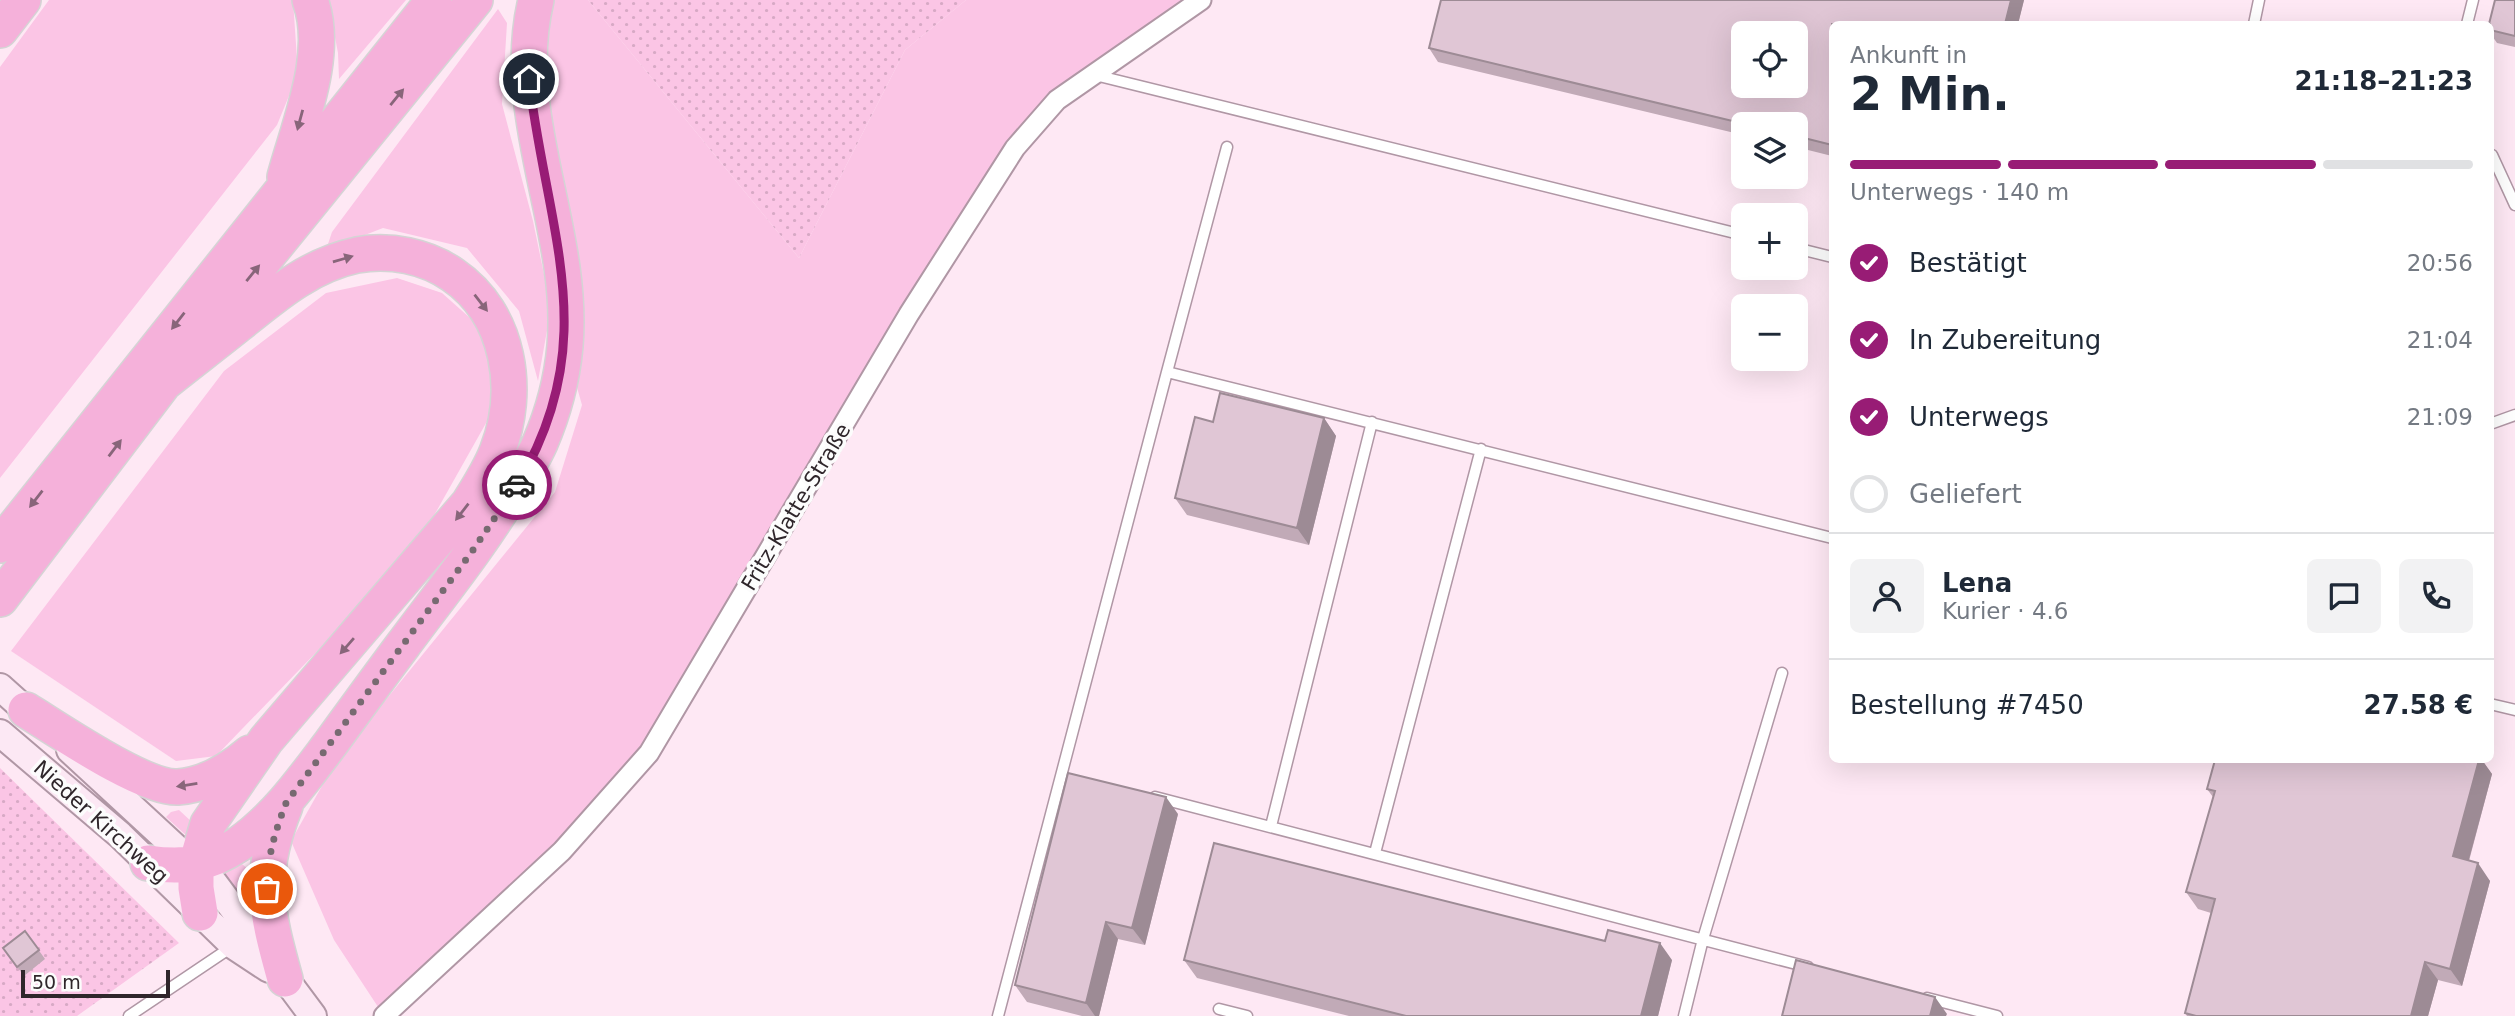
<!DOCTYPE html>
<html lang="de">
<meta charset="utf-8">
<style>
body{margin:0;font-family:"DejaVu Sans",sans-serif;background:#f2f2f3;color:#1f2937;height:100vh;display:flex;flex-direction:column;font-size:26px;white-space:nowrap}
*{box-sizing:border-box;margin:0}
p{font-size:23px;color:#747a83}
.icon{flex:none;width:38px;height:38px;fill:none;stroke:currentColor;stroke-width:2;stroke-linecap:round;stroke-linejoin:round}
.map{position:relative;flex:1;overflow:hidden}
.details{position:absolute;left:1829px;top:21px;width:665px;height:742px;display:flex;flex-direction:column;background:#fff;border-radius:10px;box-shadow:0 7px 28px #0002}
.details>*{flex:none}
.buttons{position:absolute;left:1731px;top:21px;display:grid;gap:14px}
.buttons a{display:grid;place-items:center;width:77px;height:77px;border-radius:10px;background:#fff;box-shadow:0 7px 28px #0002;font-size:35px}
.scale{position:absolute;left:21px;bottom:18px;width:149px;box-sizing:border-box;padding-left:7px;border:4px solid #2f262b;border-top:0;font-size:19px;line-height:24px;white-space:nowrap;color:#2f262b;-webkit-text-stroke:5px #fcfcfc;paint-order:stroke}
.pin{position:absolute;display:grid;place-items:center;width:60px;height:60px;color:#fff;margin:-30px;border:4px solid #fff;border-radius:50%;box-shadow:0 2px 7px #0007}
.courier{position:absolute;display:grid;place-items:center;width:70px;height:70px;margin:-35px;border:5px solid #981c75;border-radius:50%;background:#fff;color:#222;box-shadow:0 2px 9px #0007}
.overview em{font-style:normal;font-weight:700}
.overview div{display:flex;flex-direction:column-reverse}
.overview{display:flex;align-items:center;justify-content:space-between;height:119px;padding:0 21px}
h1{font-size:46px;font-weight:700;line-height:52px}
.bar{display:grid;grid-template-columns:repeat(4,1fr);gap:10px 7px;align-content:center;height:84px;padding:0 21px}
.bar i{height:9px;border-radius:5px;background:#e0e1e3}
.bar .selected{background:#981c75}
.bar p{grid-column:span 4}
.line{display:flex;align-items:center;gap:18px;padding:0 21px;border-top:2px solid #e0e1e3}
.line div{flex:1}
.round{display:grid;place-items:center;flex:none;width:74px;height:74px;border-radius:10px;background:#f2f2f3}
ol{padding:0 21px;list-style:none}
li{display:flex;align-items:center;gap:21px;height:77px}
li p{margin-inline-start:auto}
li .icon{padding:7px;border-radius:50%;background:#981c75;color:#fff;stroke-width:4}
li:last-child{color:#747a83}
li i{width:38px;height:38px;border:4px solid #e0e1e3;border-radius:50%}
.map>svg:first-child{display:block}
</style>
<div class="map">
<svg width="2515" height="1016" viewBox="0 0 2515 1016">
<defs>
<pattern id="garden-dots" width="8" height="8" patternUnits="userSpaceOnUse" patternTransform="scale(1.75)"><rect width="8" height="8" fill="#fbc5e5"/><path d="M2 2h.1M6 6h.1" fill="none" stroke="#d7a9c5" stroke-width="1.8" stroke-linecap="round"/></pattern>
</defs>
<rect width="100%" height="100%" fill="#fee8f4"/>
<!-- green -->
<path fill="#fbc5e5" d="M 49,0 L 293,0 L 298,74 L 277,125 L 0,478 L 0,67 Z
M 328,0 L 406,0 L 339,79 L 338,53 Z
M 536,0 L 588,0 L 799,258 L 905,50 L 966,0 L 1201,0 L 1095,75 L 1015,148 L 649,753 L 384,1016 L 334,940 L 291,841 L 336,761 L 555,492 L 582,405 L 565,345 Z
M 498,9 L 507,23 L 502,104 L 533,221 L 551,308 L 538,381 L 519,311 L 467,248 L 383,228 L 326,250 L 332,232 Z
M 397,278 L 442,293 L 479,326 L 494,379 L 490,416 L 414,551 L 216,756 L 176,761 L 11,651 L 224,371 L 326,293 Z
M 179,810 L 193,823 L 188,837 L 166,817 L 171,812 Z
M 238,861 L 256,875 L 259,918 L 216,870 Z"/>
<!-- garden -->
<path fill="url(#garden-dots)" d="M 588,0 L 966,0 L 905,50 L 799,258 Z
M 0,768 L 179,943 L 77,1016 L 0,1016 Z"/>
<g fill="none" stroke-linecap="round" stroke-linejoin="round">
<!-- lane casing -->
<g stroke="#b097a5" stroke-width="13">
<path id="lane" d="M 2254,24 L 2259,0
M 2467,24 L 2473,0
M 1095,75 L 1743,235
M 2492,155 L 2515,205
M 1796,248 L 1832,257
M 1167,372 L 1227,147
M 2490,424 L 2515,415
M 2490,704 L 2515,710
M 1155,797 L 1808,967
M 1271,826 L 1372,422
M 1375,853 L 1481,449
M 1927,998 L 1997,1016
M 1219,1009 L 1247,1016
M 129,1016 L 233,946
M 998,1016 L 1167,372 L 1832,538
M 1684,1016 L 1703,939 L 1782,673"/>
</g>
<!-- street casing -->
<g stroke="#b097a5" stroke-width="23">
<path id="street" d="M 384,1016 L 562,851 L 649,753 L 909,314 L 1015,148 L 1057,100 L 1201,0"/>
</g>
<!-- secondary casing -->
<g stroke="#b097a5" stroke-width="30">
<path id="secondary" d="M 0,687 L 39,722
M 0,733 L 120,835 L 234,946 L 269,969
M 70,750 L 214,883 L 313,1016"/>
</g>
<!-- highway casing -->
<g stroke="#d5d4d5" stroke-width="38">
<path id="highway" d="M 0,30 L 23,0
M 285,177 C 299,125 330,53 310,0
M 164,383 C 189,363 214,344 239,324 C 276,294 310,265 357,255 C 390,249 426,256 453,275 C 510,314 521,391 497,452 C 490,470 479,487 469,503 L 266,740 L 208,824 L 196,865 L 196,888 L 200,913
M 0,545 L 434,0
M 0,599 L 164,383 L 475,0
M 26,710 C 57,729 144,789 178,787 C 205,785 230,770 250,753
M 285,806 C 257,875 266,911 285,979
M 148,863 C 184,868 208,865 239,844 C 277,817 303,780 331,743 C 355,710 379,677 403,645 C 440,595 479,547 511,494 C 521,478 532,461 540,443 C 553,413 562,379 565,346 C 575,229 508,117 536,0"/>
</g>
<!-- lane -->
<use href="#lane" stroke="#fff" stroke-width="10"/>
<!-- street -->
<use href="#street" stroke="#fff" stroke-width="19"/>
<!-- secondary -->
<use href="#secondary" stroke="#fce8f4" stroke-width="26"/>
<!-- highway -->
<use href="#highway" stroke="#f5b1da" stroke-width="35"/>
</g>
<!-- wall -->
<path fill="#c1aab7" d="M 2024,0 L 2018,24 L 1832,24 L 1832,156 L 1796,147 L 1796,124 L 1743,124 L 1743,135 L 1438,62 L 1429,48 Z
M 2515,0 L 2515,47 L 2497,43 L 2490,33 L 2490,24 Z
M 1324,418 L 1336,436 L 1309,545 L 1187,515 L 1175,498 L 1213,422 Z
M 2215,760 L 2482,760 L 2492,774 L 2469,861 L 2490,881 L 2462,986 L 2438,980 L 2428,1016 L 2187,1016 L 2185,1013 L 2211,913 L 2198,909 L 2186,892 L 2213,797 L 2207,789 Z
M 1178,814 L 1145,945 L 1118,939 L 1099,1016 L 1082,1016 L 1027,1002 L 1015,985 Z
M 25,931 L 45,959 L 24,976 L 3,948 Z
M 1184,960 L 1672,960 L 1658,1016 L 1349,1016 L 1197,978 Z"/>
<!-- shaded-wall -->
<path fill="#9d8b95" d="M 2011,0 L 2024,0 L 2018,24 L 2005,24 Z
M 1324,418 L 1336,436 L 1309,545 L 1297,528 Z
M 2479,760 L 2482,760 L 2492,774 L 2465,874 L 2453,856 Z
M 1166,797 L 1178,814 L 1145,945 L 1132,928 Z
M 2478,863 L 2490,881 L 2462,986 L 2450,969 Z
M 1106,922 L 1118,939 L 1099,1016 L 1095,1016 L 1086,1003 Z
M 1660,943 L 1672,960 L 1658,1016 L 1641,1016 Z
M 2425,962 L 2438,980 L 2428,1016 L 2411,1016 Z
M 1935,997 L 1947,1014 L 1946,1016 L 1930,1016 Z"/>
<!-- building -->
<path fill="#e0c6d5" stroke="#9d8b95" stroke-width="2" fill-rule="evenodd" d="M 1441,0 L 2011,0 L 2005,24 L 1832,24 L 1832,145 L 1796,136 L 1796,124 L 1745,124 L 1429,48 ZM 1743,33 L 1796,33 L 1796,86 L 1743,86 Z
M 2495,0 L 2515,0 L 2515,36 L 2490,30 L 2490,24 L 2489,24 Z
M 1220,393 L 1324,418 L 1297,528 L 1175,498 L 1195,417 L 1213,422 Z
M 2215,760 L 2479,760 L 2453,856 L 2478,863 L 2450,969 L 2425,962 L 2411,1016 L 2196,1016 L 2185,1013 L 2215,899 L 2186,892 L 2215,791 L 2207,789 Z
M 1068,773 L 1166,797 L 1132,928 L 1106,922 L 1086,1003 L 1015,985 Z
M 1214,843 L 1605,941 L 1608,930 L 1660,943 L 1641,1016 L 1406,1016 L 1184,960 Z
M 25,931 L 39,950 L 17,967 L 3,948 Z
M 1796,960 L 1935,997 L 1930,1016 L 1782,1016 Z"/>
<!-- one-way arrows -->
<defs><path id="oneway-solid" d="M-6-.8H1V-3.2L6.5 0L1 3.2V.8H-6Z" transform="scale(1.75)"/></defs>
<g fill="#88657a">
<use href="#oneway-solid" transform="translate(397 97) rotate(-51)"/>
<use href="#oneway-solid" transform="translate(300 120) rotate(105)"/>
<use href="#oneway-solid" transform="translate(343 259) rotate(-16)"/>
<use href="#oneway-solid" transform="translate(253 273) rotate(-51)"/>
<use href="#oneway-solid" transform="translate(481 303) rotate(52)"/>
<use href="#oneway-solid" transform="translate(178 321) rotate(128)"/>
<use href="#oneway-solid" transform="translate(115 448) rotate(-53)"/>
<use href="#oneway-solid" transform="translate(36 499) rotate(128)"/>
<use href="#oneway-solid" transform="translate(462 512) rotate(128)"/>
<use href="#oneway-solid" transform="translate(347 646) rotate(131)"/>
<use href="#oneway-solid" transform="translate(187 785) rotate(171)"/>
</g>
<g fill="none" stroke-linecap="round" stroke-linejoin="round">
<!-- done -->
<path stroke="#776a71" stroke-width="7" stroke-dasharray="0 12.6" d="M 267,889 C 267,857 275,832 286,803 L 473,550 L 517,485"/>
<!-- route -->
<path stroke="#981c75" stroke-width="9" d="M 517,485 C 605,340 546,229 529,79"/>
</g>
<g text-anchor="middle" stroke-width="7" stroke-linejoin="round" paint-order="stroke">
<!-- street labels -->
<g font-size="21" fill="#2f262b" stroke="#fcfcfc">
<text transform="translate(796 507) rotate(-59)" y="7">Fritz-Klatte-Straße</text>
<text transform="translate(101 822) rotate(42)" y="7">Nieder Kirchweg</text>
</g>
</g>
</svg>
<div class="buttons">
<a><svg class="icon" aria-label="locate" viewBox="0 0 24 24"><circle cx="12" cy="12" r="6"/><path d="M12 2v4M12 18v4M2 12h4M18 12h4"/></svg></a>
<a><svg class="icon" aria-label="layers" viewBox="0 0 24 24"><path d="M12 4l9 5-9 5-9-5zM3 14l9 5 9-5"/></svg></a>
<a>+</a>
<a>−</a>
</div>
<div class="scale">50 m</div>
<div class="pin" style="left:267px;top:889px;background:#ea580c"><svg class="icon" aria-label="bag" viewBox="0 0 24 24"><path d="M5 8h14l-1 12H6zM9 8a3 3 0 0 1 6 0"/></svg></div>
<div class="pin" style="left:529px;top:79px;background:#1f2937"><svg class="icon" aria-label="home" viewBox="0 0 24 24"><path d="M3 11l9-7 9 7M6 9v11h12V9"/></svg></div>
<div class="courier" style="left:517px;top:485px"><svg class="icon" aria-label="car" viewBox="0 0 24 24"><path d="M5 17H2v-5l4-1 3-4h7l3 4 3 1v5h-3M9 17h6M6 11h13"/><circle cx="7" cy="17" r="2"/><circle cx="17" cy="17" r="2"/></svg></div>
<section class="details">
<div class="overview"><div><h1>2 Min.</h1><p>Ankunft in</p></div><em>21:18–21:23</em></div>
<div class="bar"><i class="selected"></i><i class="selected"></i><i class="selected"></i><i></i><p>Unterwegs · 140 m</p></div>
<ol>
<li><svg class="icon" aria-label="check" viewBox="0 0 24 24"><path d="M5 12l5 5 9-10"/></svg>Bestätigt<p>20:56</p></li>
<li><svg class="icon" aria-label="check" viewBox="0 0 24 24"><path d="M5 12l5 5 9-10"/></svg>In Zubereitung<p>21:04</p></li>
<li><svg class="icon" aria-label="check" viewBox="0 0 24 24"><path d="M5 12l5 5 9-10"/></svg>Unterwegs<p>21:09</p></li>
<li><i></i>Geliefert</li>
</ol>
<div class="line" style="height:126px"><a class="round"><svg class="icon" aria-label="person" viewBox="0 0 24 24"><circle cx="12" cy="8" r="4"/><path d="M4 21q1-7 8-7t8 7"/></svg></a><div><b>Lena</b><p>Kurier · 4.6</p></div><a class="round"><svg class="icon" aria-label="chat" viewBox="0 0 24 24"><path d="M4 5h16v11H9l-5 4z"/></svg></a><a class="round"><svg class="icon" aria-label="phone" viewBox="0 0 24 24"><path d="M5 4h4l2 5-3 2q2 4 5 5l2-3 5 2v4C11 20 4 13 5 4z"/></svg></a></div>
<div class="line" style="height:91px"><div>Bestellung #7450</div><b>27.58 €</b></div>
</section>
</div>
